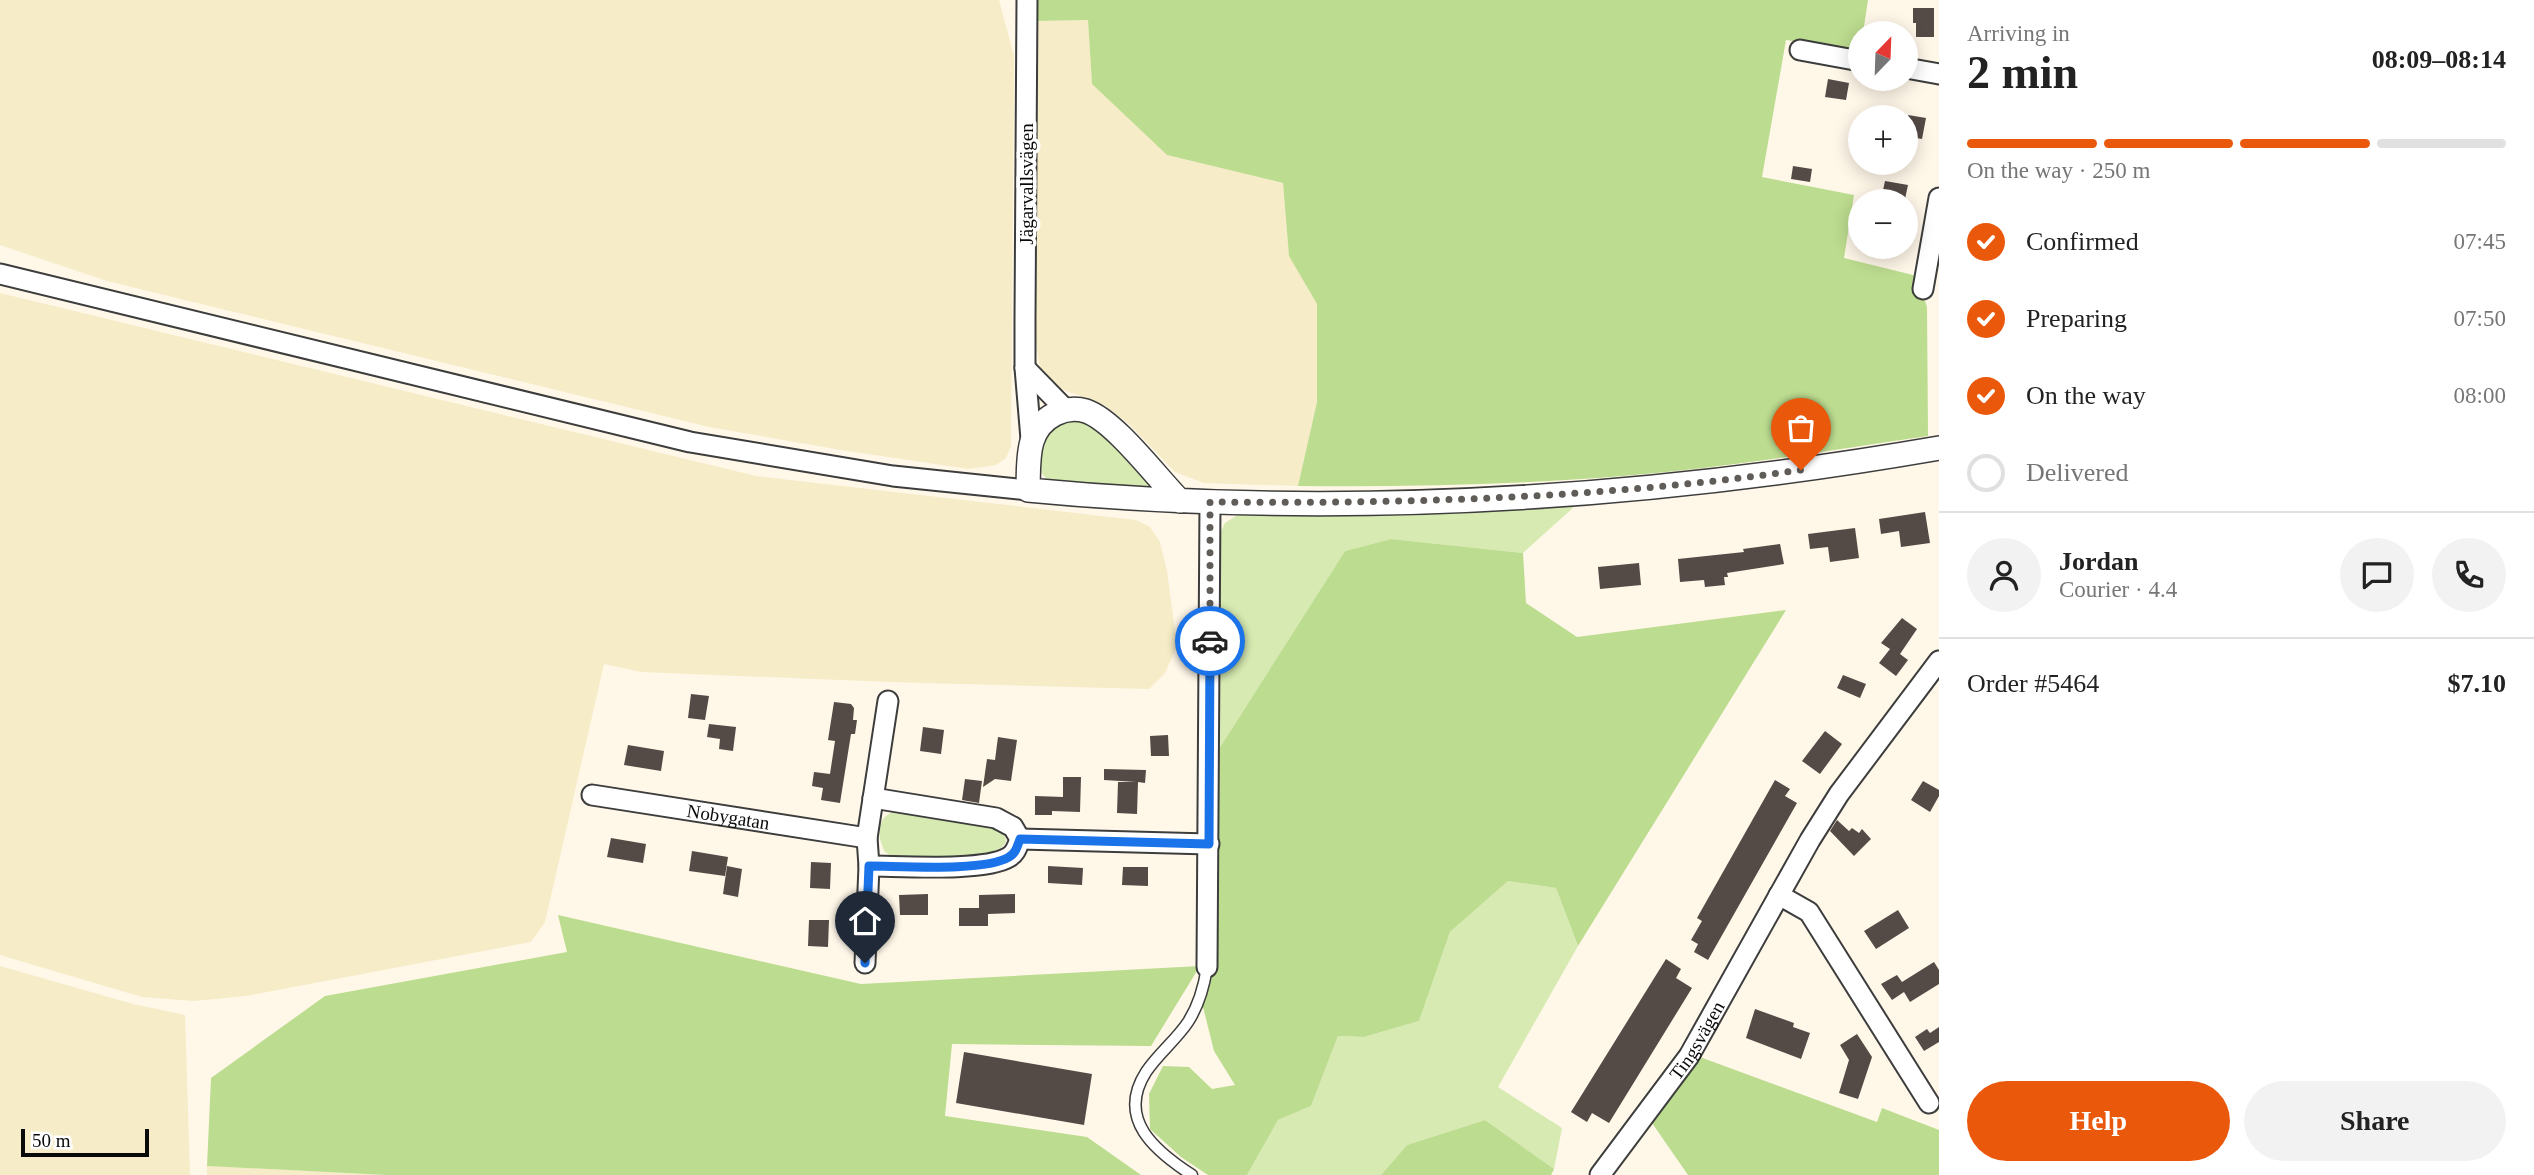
<!DOCTYPE html>
<meta charset="utf-8">
<style>
body{margin:0;font-family:"Times New Roman",serif;background:#f2f2f2;color:#222;height:100vh;display:flex;flex-direction:column;font-size:26px;white-space:nowrap}
*{box-sizing:border-box;margin:0}
p{font-size:23px;color:#767676}
.icon{flex:none;width:38px;height:38px;fill:none;stroke:currentColor;stroke-width:2;stroke-linecap:round;stroke-linejoin:round}
.map{position:relative;flex:1;overflow:hidden}
.panel{display:flex;flex-direction:column;background:#fff;width:595px}
.panel>*{flex:none}
.needle{width:46px;rotate:23deg}
.fabs{position:absolute;left:1848px;top:21px;display:grid;gap:14px}
.fabs a{display:grid;place-items:center;width:70px;height:70px;border-radius:50%;background:#fff;box-shadow:0 4px 18px #0003;font-size:35px}
.scale{position:absolute;left:21px;bottom:18px;width:128px;box-sizing:border-box;padding-left:7px;border:4px solid #0a0a0a;border-top:0;font-size:19px;line-height:24px;white-space:nowrap;color:#0a0a0a;-webkit-text-stroke:5px #fff;paint-order:stroke}
.pin{position:absolute;display:grid;place-items:center;width:60px;height:60px;color:#fff;margin:-72px -30px;border-radius:50% 50% 50% 0;rotate:-45deg;box-shadow:0 0 7px #0007}
.pin .icon{rotate:45deg}
.courier{position:absolute;display:grid;place-items:center;width:70px;height:70px;margin:-35px;border:5px solid #1a73e8;border-radius:50%;background:#fff;color:#222;box-shadow:0 2px 9px #0007}
.overview em{font-style:normal;font-weight:700}
.overview div{display:flex;flex-direction:column-reverse}
.overview{display:flex;align-items:center;justify-content:space-between;height:119px;padding:0 28px}
h1{font-size:46px;font-weight:700;line-height:52px}
.bar{display:grid;grid-template-columns:repeat(4,1fr);gap:10px 7px;align-content:center;height:84px;padding:0 28px}
.bar i{height:9px;border-radius:5px;background:#e0e0e0}
.bar .selected{background:#ea580c}
.bar p{grid-column:span 4}
.line{display:flex;align-items:center;gap:18px;padding:0 28px;border-top:2px solid #e0e0e0}
.line div{flex:1}
.round{display:grid;place-items:center;flex:none;width:74px;height:74px;border-radius:37px;background:#f2f2f2}
ol{padding:0 28px;list-style:none}
li{display:flex;align-items:center;gap:21px;height:77px}
li p{margin-inline-start:auto}
li .icon{padding:7px;border-radius:50%;background:#ea580c;color:#fff;stroke-width:4}
li:last-child{color:#767676}
li i{width:38px;height:38px;border:4px solid #e0e0e0;border-radius:50%}
.cta{display:flex;gap:14px;margin-top:auto;padding:14px 28px}
.cta a{flex:1;height:80px;border-radius:42px;background:#ea580c;color:#fff;font-size:28px;font-weight:700;line-height:80px;text-align:center}
.cta a+a{background:#f2f2f2;color:#222}
main{display:flex;flex:1;min-height:0}
.map>svg:first-child{display:block}
</style>
<main>
<div class="map">
<svg width="1939" height="1175" viewBox="0 0 1939 1175">
<rect width="100%" height="100%" fill="#fff7e8"/>
<!-- farmland -->
<path fill="#f6ecc7" d="M 0,0 L 999,0 L 1014,56 L 1011,446 L 1006,458 L 996,465 L 969,469 L 841,450 L 709,427 L 107,281 L 0,245 Z
M 1088,20 L 1092,84 L 1167,155 L 1283,183 L 1289,255 L 1317,304 L 1317,402 L 1298,486 L 1204,483 L 1175,472 L 1128,423 L 1101,403 L 1061,389 L 1040,369 L 1036,343 L 1035,21 Z
M 0,293 L 756,476 L 1136,520 L 1150,527 L 1160,542 L 1167,571 L 1177,646 L 1165,673 L 1149,689 L 890,682 L 641,672 L 604,664 L 545,922 L 531,942 L 246,996 L 194,1001 L 142,997 L 0,955 Z
M 0,966 L 133,1004 L 185,1015 L 190,1175 L 0,1175 Z
M 207,1166 L 386,1175 L 207,1175 Z"/>
<!-- green -->
<path fill="#d6eab1" d="M 1077,418 L 1094,425 L 1147,482 L 1148,488 L 1051,482 C 1025,463 1042,443 1055,423 Z
M 1575,506 L 1523,553 L 1391,539 L 1345,551 L 1219,749 L 1217,540 L 1225,523 L 1239,514 Z
M 900,810 L 993,825 L 1004,832 L 1006,842 C 997,862 921,861 900,859 C 894,858 890,855 885,852 C 875,833 877,814 900,810 Z
M 1508,881 L 1556,888 L 1578,946 L 1498,1087 L 1562,1128 L 1554,1169 L 1485,1120 L 1407,1145 L 1381,1175 L 1247,1175 L 1278,1120 L 1311,1106 L 1338,1036 L 1364,1037 L 1419,1021 L 1450,932 Z"/>
<!-- forest -->
<path fill="#bcdc8f" d="M 1035,0 L 1868,0 L 1863,33 L 1860,33 L 1860,51 L 1786,40 L 1762,177 L 1854,195 L 1844,258 L 1917,276 L 1927,307 L 1928,436 C 1826,451 1724,468 1622,476 C 1514,485 1405,487 1298,486 L 1317,402 L 1317,304 L 1289,256 L 1283,183 L 1167,155 L 1092,84 L 1088,20 L 1035,21 Z
M 1391,539 L 1523,553 L 1526,603 L 1577,637 L 1786,610 L 1578,946 L 1556,888 L 1508,881 L 1450,932 L 1419,1021 L 1364,1037 L 1338,1036 L 1311,1106 L 1278,1120 L 1247,1175 L 1208,1175 L 1181,1157 L 1150,1129 L 1149,1094 L 1163,1066 L 1189,1067 L 1212,1089 L 1235,1085 L 1214,1051 L 1202,1003 L 1215,962 L 1219,749 L 1345,551 Z
M 558,915 L 861,984 L 1200,966 L 1151,1046 L 952,1044 L 945,1116 L 1087,1137 L 1141,1175 L 386,1175 L 207,1166 L 211,1078 L 325,996 L 567,952 Z
M 1700,1057 L 1877,1122 L 1882,1108 L 1939,1130 L 1939,1175 L 1688,1175 L 1652,1123 Z
M 1485,1120 L 1554,1169 L 1551,1175 L 1381,1175 L 1407,1145 Z"/>
<!-- building -->
<path fill="#544a46" d="M 1913,8 L 1934,8 L 1934,37 L 1916,37 L 1916,23 L 1913,23 Z
M 1828,79 L 1849,83 L 1846,100 L 1825,97 Z
M 1908,115 L 1926,118 L 1922,139 L 1906,136 Z
M 1793,166 L 1812,169 L 1810,182 L 1791,179 Z
M 1885,181 L 1908,185 L 1905,199 L 1882,195 Z
M 1925,512 L 1930,543 L 1901,547 L 1899,531 L 1881,534 L 1879,519 Z
M 1855,528 L 1859,558 L 1830,562 L 1828,547 L 1810,549 L 1808,534 Z
M 1780,544 L 1784,564 L 1727,573 L 1728,577 L 1724,577 L 1725,585 L 1705,587 L 1704,580 L 1680,582 L 1678,559 L 1744,552 L 1743,549 Z
M 1639,563 L 1641,585 L 1600,589 L 1598,567 Z
M 1902,618 L 1917,629 L 1900,654 L 1908,660 L 1896,676 L 1879,663 L 1890,649 L 1881,643 Z
M 1843,675 L 1866,684 L 1860,698 L 1837,688 Z
M 691,694 L 709,696 L 705,720 L 688,718 Z
M 834,702 L 851,704 L 854,708 L 853,720 L 857,720 L 855,734 L 851,734 L 840,803 L 821,800 L 823,788 L 812,786 L 814,772 L 830,774 L 835,741 L 828,740 Z
M 709,724 L 736,727 L 733,751 L 719,749 L 720,739 L 707,737 Z
M 923,727 L 944,730 L 941,754 L 920,751 Z
M 1825,731 L 1842,744 L 1820,774 L 1802,761 Z
M 1168,735 L 1169,756 L 1151,756 L 1150,736 Z
M 998,737 L 1017,740 L 1011,781 L 995,779 L 983,787 L 987,759 L 995,760 Z
M 628,745 L 664,751 L 661,771 L 624,765 Z
M 1104,769 L 1146,770 L 1145,783 L 1138,782 L 1137,814 L 1117,813 L 1118,782 L 1136,782 L 1104,780 Z
M 1063,777 L 1081,777 L 1080,812 L 1052,811 L 1052,815 L 1035,815 L 1035,796 L 1063,797 Z
M 965,779 L 982,781 L 979,803 L 962,800 Z
M 1775,780 L 1790,789 L 1785,796 L 1797,803 L 1708,960 L 1694,952 L 1698,944 L 1691,940 L 1702,921 L 1697,918 Z
M 1923,781 L 1939,790 L 1939,796 L 1930,812 L 1911,800 Z
M 1837,820 L 1849,831 L 1852,828 L 1859,833 L 1862,829 L 1871,839 L 1854,856 L 1830,831 Z
M 611,838 L 646,844 L 643,863 L 607,857 Z
M 692,851 L 728,857 L 725,876 L 689,871 Z
M 811,862 L 831,863 L 830,889 L 810,888 Z
M 727,866 L 742,869 L 738,897 L 723,894 Z
M 1048,866 L 1083,868 L 1082,885 L 1048,883 Z
M 1123,867 L 1148,867 L 1148,886 L 1122,885 Z
M 928,894 L 928,915 L 900,915 L 899,895 Z
M 1015,894 L 1015,913 L 988,914 L 988,926 L 959,926 L 959,908 L 979,908 L 979,895 Z
M 1898,910 L 1909,928 L 1876,949 L 1864,931 Z
M 809,920 L 829,920 L 828,947 L 808,946 Z
M 1666,959 L 1681,969 L 1676,978 L 1692,988 L 1609,1123 L 1592,1113 L 1587,1122 L 1571,1112 Z
M 1934,962 L 1939,970 L 1939,984 L 1910,1002 L 1904,992 L 1892,1000 L 1881,984 L 1897,975 L 1902,982 Z
M 1755,1009 L 1794,1023 L 1793,1027 L 1810,1033 L 1801,1059 L 1746,1038 Z
M 1939,1027 L 1939,1042 L 1924,1051 L 1915,1037 L 1927,1029 L 1930,1033 Z
M 1857,1034 L 1872,1057 L 1858,1099 L 1839,1093 L 1849,1060 L 1840,1045 Z
M 964,1052 L 1092,1074 L 1084,1125 L 956,1103 Z"/>
<g fill="none" stroke-linecap="round" stroke-linejoin="round">
<!-- service casing -->
<g stroke="#3d3d3d" stroke-width="13">
<path id="service" d="M 1192,1175 C 1155,1151 1116,1119 1146,1072 C 1158,1054 1176,1040 1188,1022 C 1199,1005 1204,987 1207,967"/>
</g>
<!-- minor casing -->
<g stroke="#3d3d3d" stroke-width="23">
<g id="minor">
<path d="M 1027,0 L 1025,319 L 1025,368 L 1031,439"/>
<path d="M 1800,50 L 1860,61"/>
<path d="M 1906,68 L 1939,74"/>
<path d="M 0,274 L 690,442 L 893,476 L 1028,490"/>
<path d="M 1923,289 L 1939,198"/>
<path d="M 1025,368 L 1066,410"/>
<path id="s1" d="M 592,795 L 867,838"/>
<path d="M 1020,839 L 1209,844"/>
<path d="M 869,866 C 900,866 985,872 1009,857 C 1016,853 1017,847 1020,839 L 1013,827 L 996,818 L 873,798"/>
<path d="M 1779,895 L 1809,912 L 1929,1103"/>
<path d="M 865,963 L 869,866 L 867,838 L 888,701"/>
<path d="M 1207,967 L 1210,502"/>
<path id="s2" d="M 1600,1175 L 1689,1056 L 1810,840 L 1839,794 L 1939,661"/>
</g>
</g>
<!-- tertiary casing -->
<g stroke="#3d3d3d" stroke-width="26">
<path id="tertiary" d="M 1180,501 C 1157,478 1115,421 1086,411 C 1076,408 1065,409 1055,414 C 1025,429 1029,461 1028,490 C 1331,519 1639,500 1939,448"/>
</g>
<!-- service -->
<use href="#service" stroke="#fff" stroke-width="10"/>
<!-- minor -->
<use href="#minor" stroke="#fff" stroke-width="19"/>
<!-- tertiary -->
<use href="#tertiary" stroke="#fff" stroke-width="23"/>
</g>
<g fill="none" stroke-linecap="round" stroke-linejoin="round">
<!-- done -->
<path stroke="#605d58" stroke-width="7" stroke-dasharray="0 12.6" d="M 1210,641 L 1210,502 C 1408,504 1605,498 1801,470"/>
<!-- route -->
<path stroke="#1a73e8" stroke-width="9" d="M 865,963 L 869,866 C 900,866 985,872 1009,857 C 1016,853 1017,847 1020,839 L 1209,844 L 1210,641"/>
</g>
<g text-anchor="middle" stroke-width="7" stroke-linejoin="round" paint-order="stroke">
<!-- street labels -->
<g font-size="19" fill="#0a0a0a" stroke="#fff">
<text transform="translate(1026 184) rotate(-90)" y="7">Jägarvallsvägen</text>
<text dy="7" stroke="none"><textPath href="#s1" startOffset="138">Nobygatan</textPath></text>
<text dy="7" stroke="none"><textPath href="#s2" startOffset="166">Tingsvägen</textPath></text>
</g>
</g>
</svg>
<div class="fabs">
<a><svg class="needle" viewBox="-14 -14 28 28"><path d="M0-13l5 13h-10z" fill="#e53935"/><path d="M0 13l5-13h-10z" fill="#767676"/></svg></a>
<a>+</a>
<a>−</a>
</div>
<div class="scale">50 m</div>
<div class="pin" style="left:1801px;top:470px;background:#ea580c"><svg class="icon" aria-label="bag" viewBox="0 0 24 24"><path d="M5 8h14l-1 12H6zM9 8a3 3 0 0 1 6 0"/></svg></div>
<div class="pin" style="left:865px;top:963px;background:#1f2937"><svg class="icon" aria-label="home" viewBox="0 0 24 24"><path d="M3 11l9-7 9 7M6 9v11h12V9"/></svg></div>
<div class="courier" style="left:1210px;top:641px"><svg class="icon" aria-label="car" viewBox="0 0 24 24"><path d="M5 17H2v-5l4-1 3-4h7l3 4 3 1v5h-3M9 17h6M6 11h13"/><circle cx="7" cy="17" r="2"/><circle cx="17" cy="17" r="2"/></svg></div>
</div>
<section class="panel">
<div class="overview"><div><h1>2 min</h1><p>Arriving in</p></div><em>08:09–08:14</em></div>
<div class="bar"><i class="selected"></i><i class="selected"></i><i class="selected"></i><i></i><p>On the way · 250 m</p></div>
<ol>
<li><svg class="icon" aria-label="check" viewBox="0 0 24 24"><path d="M5 12l5 5 9-10"/></svg>Confirmed<p>07:45</p></li>
<li><svg class="icon" aria-label="check" viewBox="0 0 24 24"><path d="M5 12l5 5 9-10"/></svg>Preparing<p>07:50</p></li>
<li><svg class="icon" aria-label="check" viewBox="0 0 24 24"><path d="M5 12l5 5 9-10"/></svg>On the way<p>08:00</p></li>
<li><i></i>Delivered</li>
</ol>
<div class="line" style="height:126px"><a class="round"><svg class="icon" aria-label="person" viewBox="0 0 24 24"><circle cx="12" cy="8" r="4"/><path d="M4 21q1-7 8-7t8 7"/></svg></a><div><b>Jordan</b><p>Courier · 4.4</p></div><a class="round"><svg class="icon" aria-label="chat" viewBox="0 0 24 24"><path d="M4 5h16v11H9l-5 4z"/></svg></a><a class="round"><svg class="icon" aria-label="phone" viewBox="0 0 24 24"><path d="M5 4h4l2 5-3 2q2 4 5 5l2-3 5 2v4C11 20 4 13 5 4z"/></svg></a></div>
<div class="line" style="height:91px"><div>Order #5464</div><b>$7.10</b></div>
<div class="cta"><a>Help</a><a>Share</a></div>
</section>
</main>
